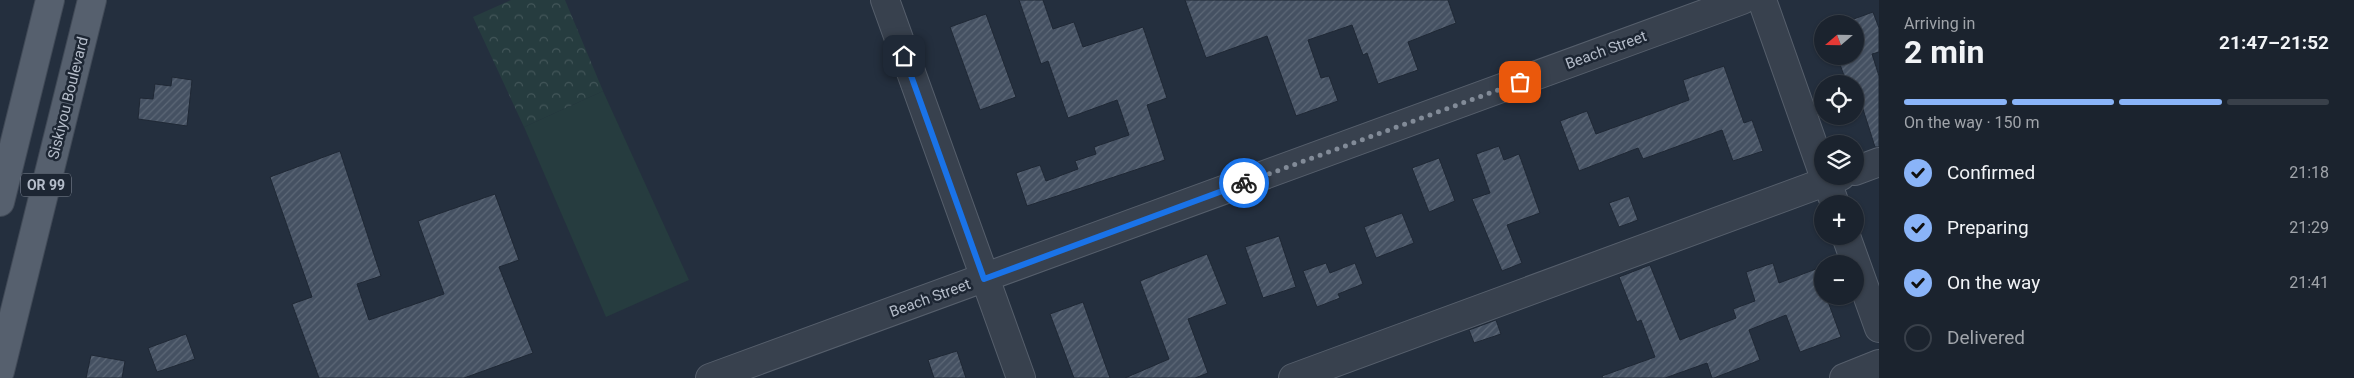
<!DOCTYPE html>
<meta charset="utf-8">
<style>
body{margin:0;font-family:Roboto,sans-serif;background:#242b36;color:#f1f3f6;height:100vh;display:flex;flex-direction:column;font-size:19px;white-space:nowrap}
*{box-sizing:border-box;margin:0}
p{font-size:16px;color:#a0a4aa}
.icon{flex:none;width:28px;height:28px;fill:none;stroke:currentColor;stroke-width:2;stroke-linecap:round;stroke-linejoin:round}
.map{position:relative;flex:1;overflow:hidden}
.details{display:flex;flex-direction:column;background:#1b232e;width:475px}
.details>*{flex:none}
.needle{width:32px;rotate:250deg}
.buttons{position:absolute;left:1814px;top:15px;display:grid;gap:10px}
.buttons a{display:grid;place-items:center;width:50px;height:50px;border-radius:50%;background:#1b232e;box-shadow:0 1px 4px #0004,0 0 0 1px #39404a;font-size:25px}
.pin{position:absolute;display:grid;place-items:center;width:42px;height:42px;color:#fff;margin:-21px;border-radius:10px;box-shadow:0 2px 8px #0006}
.courier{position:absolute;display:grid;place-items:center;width:50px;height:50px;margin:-25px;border:4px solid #1a73e8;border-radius:50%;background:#fff;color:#222;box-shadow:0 1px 6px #0007}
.head em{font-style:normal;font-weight:700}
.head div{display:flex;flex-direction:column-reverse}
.head{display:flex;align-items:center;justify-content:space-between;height:85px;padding:0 25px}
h1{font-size:32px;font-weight:700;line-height:38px}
.bar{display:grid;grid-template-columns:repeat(4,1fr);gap:8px 5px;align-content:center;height:60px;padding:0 25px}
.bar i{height:6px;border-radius:4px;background:#39404a}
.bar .on{background:#8ab4f8}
.bar p{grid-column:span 4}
ol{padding:0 25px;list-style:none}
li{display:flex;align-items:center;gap:15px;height:55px}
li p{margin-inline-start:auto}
li .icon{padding:5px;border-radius:50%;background:#8ab4f8;color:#111;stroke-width:4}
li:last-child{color:#a0a4aa}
li i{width:28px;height:28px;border:2px solid #39404a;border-radius:50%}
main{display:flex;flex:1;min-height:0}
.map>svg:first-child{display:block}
</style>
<main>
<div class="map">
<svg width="1879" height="378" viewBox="0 0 1879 378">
<defs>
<pattern id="park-crowns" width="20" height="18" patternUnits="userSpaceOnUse" patternTransform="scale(1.25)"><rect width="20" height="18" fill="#263c3f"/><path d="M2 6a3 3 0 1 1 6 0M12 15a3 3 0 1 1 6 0" fill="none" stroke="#435659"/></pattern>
<pattern id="building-hatch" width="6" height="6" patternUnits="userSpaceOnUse" patternTransform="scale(1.25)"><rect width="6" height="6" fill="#455162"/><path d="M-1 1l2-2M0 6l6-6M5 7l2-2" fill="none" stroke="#5d6877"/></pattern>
</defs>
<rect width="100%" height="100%" fill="#242f3e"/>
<!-- grass -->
<path fill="#263c3f" d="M 603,91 L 689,280 L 606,317 L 524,127 Z"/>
<!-- park -->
<path fill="url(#park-crowns)" d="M 511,0 L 565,0 L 603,91 L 524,127 L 473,17 Z"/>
<!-- building -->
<path fill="url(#building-hatch)" stroke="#1f2835" d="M 1019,0 L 1043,0 L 1053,29 L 1074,22 L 1083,47 L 1143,27 L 1167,98 L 1147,105 L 1165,160 L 1027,206 L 1016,173 L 1040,165 L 1046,181 L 1078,169 L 1075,161 L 1096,154 L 1094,147 L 1129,135 L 1117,100 L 1068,118 L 1048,61 L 1041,64 Z
M 1185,0 L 1448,0 L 1456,23 L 1408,42 L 1418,70 L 1378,84 L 1367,53 L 1363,55 L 1352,25 L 1308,40 L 1321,78 L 1329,76 L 1338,101 L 1296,116 L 1267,36 L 1206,58 Z
M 1873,12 L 1879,28 L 1879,52 L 1872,54 L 1879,76 L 1879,147 L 1875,147 L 1855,84 L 1847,84 L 1837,56 L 1855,56 L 1855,24 L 1840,24 Z
M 986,14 L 1016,97 L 980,110 L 950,27 Z
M 1724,66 L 1744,123 L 1752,120 L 1763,151 L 1733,161 L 1722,130 L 1643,159 L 1638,148 L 1579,171 L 1560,121 L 1587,111 L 1596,134 L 1689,100 L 1683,80 Z
M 172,77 L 192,80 L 187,126 L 138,119 L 140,98 L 153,99 L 155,84 L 171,86 Z
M 1499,146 L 1504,160 L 1519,154 L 1540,213 L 1507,225 L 1522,263 L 1502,271 L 1472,199 L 1490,193 L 1476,154 Z
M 340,151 L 381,276 L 357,284 L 369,320 L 444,294 L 418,221 L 495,194 L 519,260 L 499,267 L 533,353 L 464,378 L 319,378 L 292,304 L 312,297 L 270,177 Z
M 1439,158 L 1455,201 L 1429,212 L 1412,168 Z
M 1629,196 L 1638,220 L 1619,227 L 1609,203 Z
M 1402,213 L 1414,243 L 1376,258 L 1364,227 Z
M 1279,236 L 1296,287 L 1263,298 L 1245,247 Z
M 1207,254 L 1227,304 L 1188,319 L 1208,373 L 1195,378 L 1125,378 L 1169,359 L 1140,281 Z
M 1326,263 L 1330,273 L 1355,263 L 1363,284 L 1338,294 L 1340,298 L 1317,307 L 1303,271 Z
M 1773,263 L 1779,283 L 1816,269 L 1822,288 L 1822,296 L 1826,296 L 1841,337 L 1800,352 L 1786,315 L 1749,330 L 1760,360 L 1714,378 L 1712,378 L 1707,363 L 1665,378 L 1603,378 L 1602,376 L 1655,357 L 1641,320 L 1637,322 L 1619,277 L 1650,265 L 1680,340 L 1736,318 L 1733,309 L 1755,301 L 1746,272 Z
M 1083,302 L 1110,378 L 1074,378 L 1050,314 Z
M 1496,320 L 1501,334 L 1474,343 L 1469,330 Z
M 186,334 L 195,359 L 157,372 L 148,348 Z
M 957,351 L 966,378 L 934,378 L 928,360 Z
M 91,355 L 125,361 L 122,378 L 86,378 Z"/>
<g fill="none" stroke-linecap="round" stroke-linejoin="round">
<!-- minor casing -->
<g stroke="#565f6c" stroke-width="30">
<path id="minor" d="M 885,0 L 1021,378
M 1762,0 L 1822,170
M 1855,171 L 1879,162
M 1825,176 L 1835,204
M 1846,236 L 1879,328
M 710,378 L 1742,0
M 1293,378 L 1841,176
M 1844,378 L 1879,364"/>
</g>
<!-- major casing -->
<g stroke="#414a57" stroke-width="30">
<path id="major" d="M 0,202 L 50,0
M 0,371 L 92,0"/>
</g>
<!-- minor -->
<use href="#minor" stroke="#38414e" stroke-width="28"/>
<!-- major -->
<use href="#major" stroke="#56606e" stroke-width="28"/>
</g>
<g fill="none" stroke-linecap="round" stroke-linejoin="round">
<!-- done -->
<path stroke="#828b98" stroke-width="5" stroke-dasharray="0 9" d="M 1244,183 L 1520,82"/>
<!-- route -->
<path stroke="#1a73e8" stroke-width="6" d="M 904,56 L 984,279 L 1244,183"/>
</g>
<g text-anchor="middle" stroke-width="5" stroke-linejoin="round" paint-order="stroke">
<!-- shield labels -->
<rect fill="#1d2633" stroke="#878f9c" stroke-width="1" x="21" y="173.5" width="50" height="23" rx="4"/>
<g font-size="14" font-weight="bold" fill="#b4bcc9">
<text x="46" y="190">OR 99</text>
</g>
<!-- street labels -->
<g font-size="15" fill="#b4bcc9" stroke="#1d2633">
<text transform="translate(1606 50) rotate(-20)" y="5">Beach Street</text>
<text transform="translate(68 98) rotate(-76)" y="5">Siskiyou Boulevard</text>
<text transform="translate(930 298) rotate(-20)" y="5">Beach Street</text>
</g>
</g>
</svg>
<div class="buttons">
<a><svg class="needle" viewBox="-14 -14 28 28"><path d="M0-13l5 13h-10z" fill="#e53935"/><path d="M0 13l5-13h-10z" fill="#a0a4aa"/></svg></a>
<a><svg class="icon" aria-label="locate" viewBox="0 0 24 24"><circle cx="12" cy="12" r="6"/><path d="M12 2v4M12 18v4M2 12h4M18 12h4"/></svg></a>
<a><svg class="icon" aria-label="layers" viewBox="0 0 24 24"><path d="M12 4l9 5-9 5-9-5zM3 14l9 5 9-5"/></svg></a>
<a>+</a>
<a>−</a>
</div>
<div class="pin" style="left:1520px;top:82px;background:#ea580c"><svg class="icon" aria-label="bag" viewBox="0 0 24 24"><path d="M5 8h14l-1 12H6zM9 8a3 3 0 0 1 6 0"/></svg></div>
<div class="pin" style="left:904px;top:56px;background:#1f2937"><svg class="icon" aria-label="home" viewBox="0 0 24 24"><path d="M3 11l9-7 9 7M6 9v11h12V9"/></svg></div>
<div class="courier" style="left:1244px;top:183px"><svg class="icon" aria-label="bike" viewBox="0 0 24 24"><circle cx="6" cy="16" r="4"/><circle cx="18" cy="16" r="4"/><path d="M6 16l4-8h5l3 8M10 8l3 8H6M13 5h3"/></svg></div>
</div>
<section class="details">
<div class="head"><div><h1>2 min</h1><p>Arriving in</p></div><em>21:47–21:52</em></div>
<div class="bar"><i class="on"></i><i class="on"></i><i class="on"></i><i></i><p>On the way · 150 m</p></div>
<ol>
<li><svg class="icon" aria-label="check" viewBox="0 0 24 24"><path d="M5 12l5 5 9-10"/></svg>Confirmed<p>21:18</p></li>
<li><svg class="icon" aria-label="check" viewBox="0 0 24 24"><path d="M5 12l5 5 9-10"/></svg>Preparing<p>21:29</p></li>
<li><svg class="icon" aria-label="check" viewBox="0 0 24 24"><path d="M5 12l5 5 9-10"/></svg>On the way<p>21:41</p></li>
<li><i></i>Delivered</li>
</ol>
</section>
</main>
